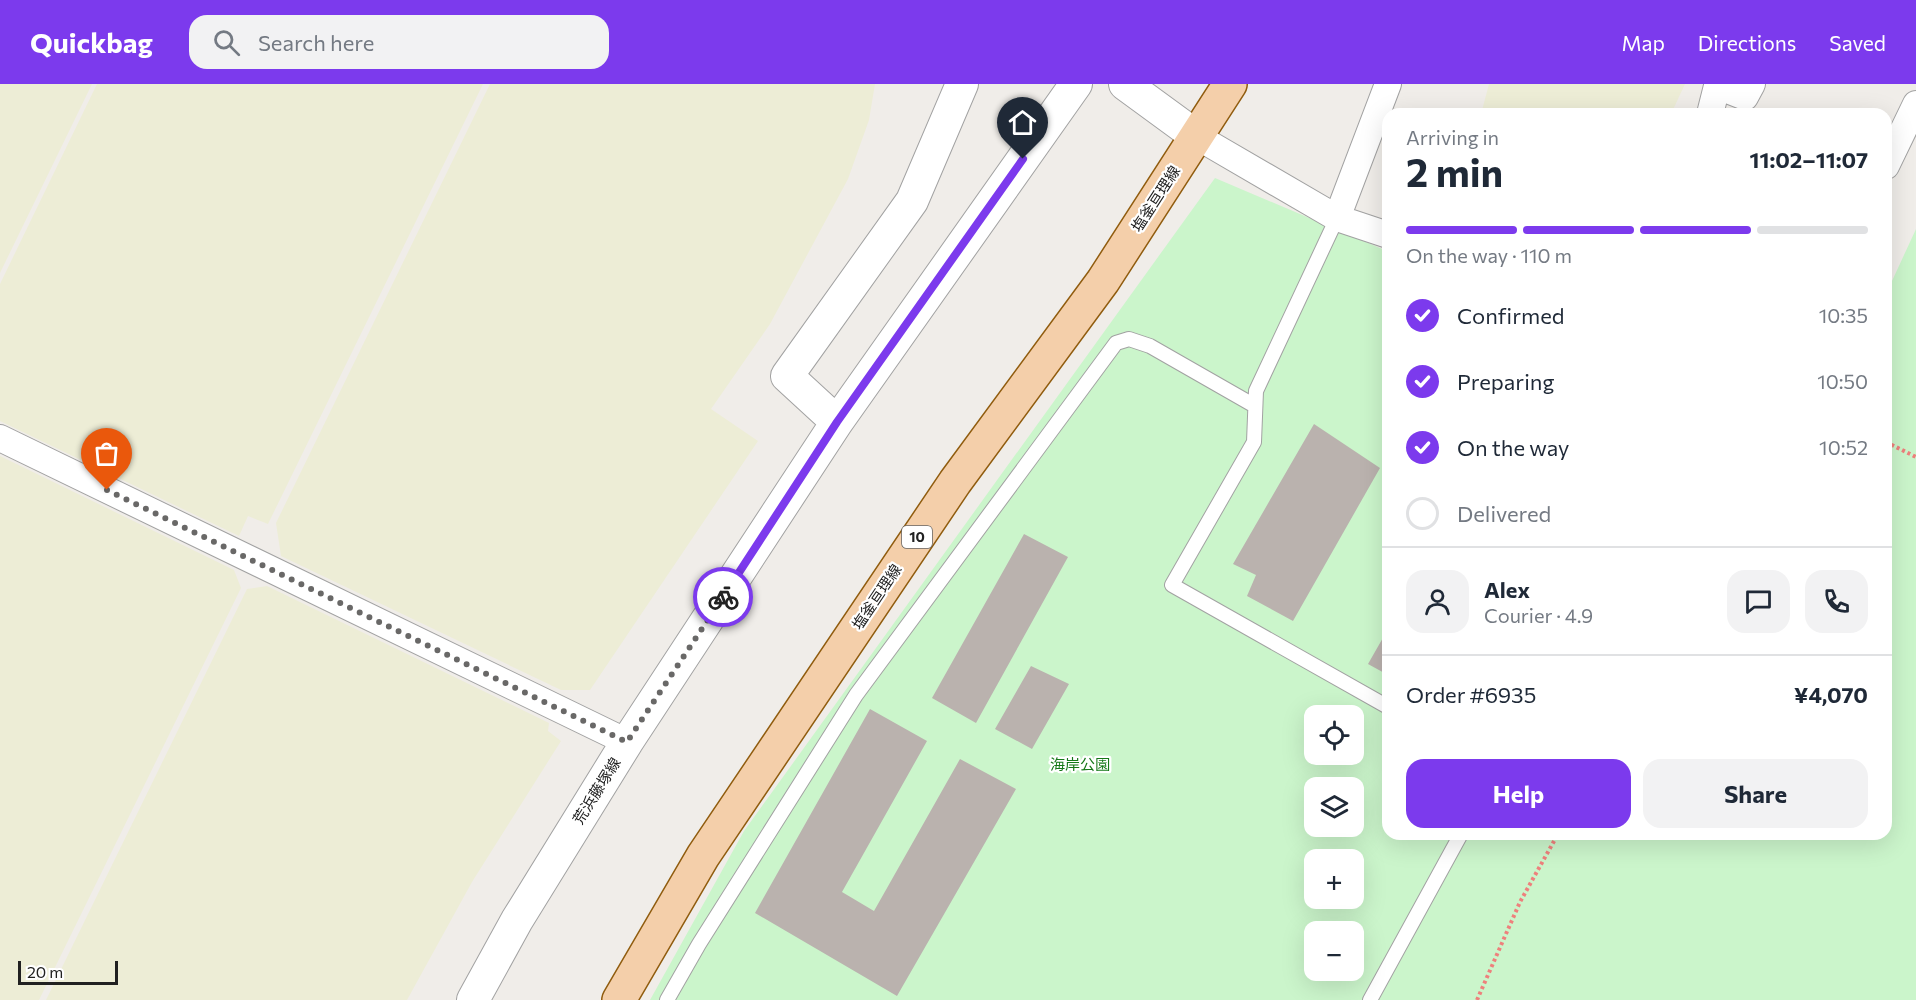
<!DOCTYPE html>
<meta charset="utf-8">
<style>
body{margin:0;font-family:Commissioner,"Noto Sans JP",sans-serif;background:#f2f2f3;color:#1f2937;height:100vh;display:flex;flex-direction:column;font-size:22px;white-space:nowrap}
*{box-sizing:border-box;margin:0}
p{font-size:20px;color:#747a83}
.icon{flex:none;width:33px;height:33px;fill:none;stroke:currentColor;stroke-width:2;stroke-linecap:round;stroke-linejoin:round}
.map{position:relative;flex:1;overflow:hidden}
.side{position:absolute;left:1382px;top:24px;width:510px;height:732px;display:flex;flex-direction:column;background:#fff;border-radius:18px;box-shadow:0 6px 24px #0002}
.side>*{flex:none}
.controls{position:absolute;left:1304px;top:621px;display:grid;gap:12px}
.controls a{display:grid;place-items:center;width:60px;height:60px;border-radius:12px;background:#fff;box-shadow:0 6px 24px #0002;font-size:30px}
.scale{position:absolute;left:18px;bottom:15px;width:100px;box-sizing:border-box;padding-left:6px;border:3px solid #212121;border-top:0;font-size:16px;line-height:21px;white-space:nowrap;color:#212121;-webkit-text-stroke:4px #fff;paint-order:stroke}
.pin{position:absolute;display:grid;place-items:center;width:51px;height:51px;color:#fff;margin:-62px -26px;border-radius:50% 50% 50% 0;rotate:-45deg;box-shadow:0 0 6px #0007}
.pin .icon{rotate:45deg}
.courier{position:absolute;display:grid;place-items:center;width:60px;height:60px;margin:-30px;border:4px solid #7c3aed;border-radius:50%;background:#fff;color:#222;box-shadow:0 2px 8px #0007}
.summary em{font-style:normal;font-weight:700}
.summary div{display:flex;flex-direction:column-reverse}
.summary{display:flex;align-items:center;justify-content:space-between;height:102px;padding:0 24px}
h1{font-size:39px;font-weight:700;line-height:45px}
.bar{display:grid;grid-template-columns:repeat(4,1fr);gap:9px 6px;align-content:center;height:72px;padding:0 24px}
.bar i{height:8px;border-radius:4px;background:#e0e1e3}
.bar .active{background:#7c3aed}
.bar p{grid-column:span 4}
.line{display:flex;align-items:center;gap:15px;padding:0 24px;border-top:2px solid #e0e1e3}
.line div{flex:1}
.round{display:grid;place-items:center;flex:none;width:63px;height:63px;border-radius:18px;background:#f2f2f3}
ol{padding:0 24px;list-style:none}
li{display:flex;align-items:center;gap:18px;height:66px}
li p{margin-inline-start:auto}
li .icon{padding:6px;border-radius:50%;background:#7c3aed;color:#fff;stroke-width:4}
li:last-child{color:#747a83}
li i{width:33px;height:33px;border:3px solid #e0e1e3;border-radius:50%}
.primary-button{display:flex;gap:12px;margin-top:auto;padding:12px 24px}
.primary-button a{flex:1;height:69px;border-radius:18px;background:#7c3aed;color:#fff;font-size:24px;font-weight:700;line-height:69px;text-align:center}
.primary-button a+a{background:#f2f2f3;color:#1f2937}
header{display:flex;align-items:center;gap:36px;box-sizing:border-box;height:84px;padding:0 30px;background:#7c3aed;color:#fff}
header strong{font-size:28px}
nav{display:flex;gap:33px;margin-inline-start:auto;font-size:21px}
.search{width:420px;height:54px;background:#f2f2f3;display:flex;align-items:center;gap:15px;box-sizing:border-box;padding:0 21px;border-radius:18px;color:#747a83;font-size:22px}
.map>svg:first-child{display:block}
</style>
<header>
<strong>Quickbag</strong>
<div class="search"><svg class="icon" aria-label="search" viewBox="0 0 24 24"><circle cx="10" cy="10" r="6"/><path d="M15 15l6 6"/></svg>Search here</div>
<nav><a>Map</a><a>Directions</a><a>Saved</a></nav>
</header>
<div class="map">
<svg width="1916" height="916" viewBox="0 0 1916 916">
<rect width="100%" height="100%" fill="#f0ede9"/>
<!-- farmland -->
<path fill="#ededd6" d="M 0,0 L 92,0 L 0,189 Z
M 97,0 L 483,0 L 268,440 L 248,432 L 239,452 L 0,337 L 0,200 Z
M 490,0 L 875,0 L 869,36 L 848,95 L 770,240 L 711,325 L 758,357 L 590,606 L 561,606 L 281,472 L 276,439 Z
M 1489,0 L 1685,0 L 1671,30 L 1481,30 Z
M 0,372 L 234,486 L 241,504 L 39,916 L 0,916 Z
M 267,502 L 549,639 L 548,647 L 561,657 L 472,798 L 407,916 L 46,916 L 247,505 Z"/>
<!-- park -->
<path fill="#cbf5cb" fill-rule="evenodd" d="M 1215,94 L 1387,167 L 1388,750 L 1886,750 L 1886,210 L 1916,145 L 1916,916 L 650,916 L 744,747 ZM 1314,632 L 1353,632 L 1353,670 L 1314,670 ZM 1314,704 L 1353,704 L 1353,742 L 1314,742 ZM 1314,776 L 1353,776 L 1353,814 L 1314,814 ZM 1314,848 L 1353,848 L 1353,886 L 1314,886 Z"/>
<!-- building -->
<path fill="#bab2ae" d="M 1314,340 L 1380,384 L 1293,537 L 1247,512 L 1256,491 L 1233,480 Z
M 1024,450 L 1068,473 L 976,639 L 932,614 Z
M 1388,545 L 1388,591 L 1368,580 Z
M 1031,582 L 1069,600 L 1032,665 L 995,645 Z
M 870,625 L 927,657 L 842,808 L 874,827 L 960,675 L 1016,705 L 897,912 L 755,829 Z"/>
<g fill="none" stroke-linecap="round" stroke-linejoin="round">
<!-- service casing -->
<g stroke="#a2a2a2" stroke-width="16">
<path id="service" d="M 1337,134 L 1256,307 L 1254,358 L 1172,501 L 1388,623
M 667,916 L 699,860 L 856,611 L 1116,259 L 1129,255 L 1150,262 L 1255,322
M 1370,916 L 1461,750"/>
</g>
<!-- minor casing -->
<g stroke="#a2a2a2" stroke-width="28">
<path id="minor" d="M 1710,30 L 1717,2 L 1745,13 L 1752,0
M 1196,52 L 1337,134 L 1388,151
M 1886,82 L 1916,20
M 1337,134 L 1388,0
M 0,354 L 627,658"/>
</g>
<!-- tertiary casing -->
<g stroke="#a2a2a2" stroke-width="34">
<path id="tertiary" d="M 1125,0 L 1196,52
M 837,338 L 787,292 L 912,117 L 962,0
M 473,916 L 517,836 L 627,658 L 837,338 L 1076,0"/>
</g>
<!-- primary casing -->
<g stroke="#905c0e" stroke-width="36">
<path id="primary" d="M 619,916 L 703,772 L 955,398 L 1103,197 L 1230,0"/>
</g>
<!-- path -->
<path stroke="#ee807c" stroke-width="4" stroke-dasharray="3 3" stroke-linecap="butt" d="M 1886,358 L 1916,373
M 1477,916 L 1520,818 L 1558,750"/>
<!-- service -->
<use href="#service" stroke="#fff" stroke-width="14"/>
<!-- minor -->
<use href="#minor" stroke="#fff" stroke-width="26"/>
<!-- tertiary -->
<use href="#tertiary" stroke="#fff" stroke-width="32"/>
<!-- primary -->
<use href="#primary" stroke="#f4cfaa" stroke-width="33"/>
</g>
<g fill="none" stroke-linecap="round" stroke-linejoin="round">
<!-- done -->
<path stroke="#696867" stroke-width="6" stroke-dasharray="0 10.8" d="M 107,406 L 627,658 L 723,513"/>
<!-- route -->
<path stroke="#7c3aed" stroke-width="8" d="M 723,513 L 837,338 L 1023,75"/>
</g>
<g text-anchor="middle" stroke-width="4.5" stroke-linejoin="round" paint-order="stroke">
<!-- shield labels -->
<rect fill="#fff" stroke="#646464" stroke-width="1.5" x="902" y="442" width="30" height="22" rx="4.5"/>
<g font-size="14" font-weight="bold" fill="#212121">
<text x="917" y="458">10</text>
</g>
<!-- street labels -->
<g font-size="15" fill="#212121" stroke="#fff">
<text transform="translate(1156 115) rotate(-57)" y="5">塩釜亘理線</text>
<text transform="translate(877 513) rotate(-56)" y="5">塩釜亘理線</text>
<text transform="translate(597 707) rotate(-58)" y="5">荒浜藤塚線</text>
</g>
<!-- park labels -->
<g font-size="15" fill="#167818" stroke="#fff">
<text x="1080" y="686">海岸公園</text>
</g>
</g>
</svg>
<div class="controls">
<a><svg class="icon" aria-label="locate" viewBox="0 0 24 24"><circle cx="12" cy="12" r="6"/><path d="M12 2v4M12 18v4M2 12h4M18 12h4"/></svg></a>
<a><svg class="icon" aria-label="layers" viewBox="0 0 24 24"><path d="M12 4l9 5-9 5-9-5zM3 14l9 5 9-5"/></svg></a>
<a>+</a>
<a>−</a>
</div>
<div class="scale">20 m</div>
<div class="pin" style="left:107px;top:406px;background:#ea580c"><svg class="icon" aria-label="bag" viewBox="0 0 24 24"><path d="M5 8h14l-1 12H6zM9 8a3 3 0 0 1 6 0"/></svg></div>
<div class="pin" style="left:1023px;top:75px;background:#1f2937"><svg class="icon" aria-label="home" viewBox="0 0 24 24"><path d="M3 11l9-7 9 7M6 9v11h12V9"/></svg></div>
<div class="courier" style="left:723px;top:513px"><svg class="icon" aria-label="bike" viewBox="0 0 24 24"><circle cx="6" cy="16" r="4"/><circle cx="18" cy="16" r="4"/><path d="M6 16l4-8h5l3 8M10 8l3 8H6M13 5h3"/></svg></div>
<section class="side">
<div class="summary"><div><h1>2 min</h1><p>Arriving in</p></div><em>11:02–11:07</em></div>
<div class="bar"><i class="active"></i><i class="active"></i><i class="active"></i><i></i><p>On the way · 110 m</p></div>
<ol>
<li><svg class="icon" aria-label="check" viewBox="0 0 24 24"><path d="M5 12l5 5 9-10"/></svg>Confirmed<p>10:35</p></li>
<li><svg class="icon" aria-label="check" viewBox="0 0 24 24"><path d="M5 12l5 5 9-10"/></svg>Preparing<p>10:50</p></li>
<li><svg class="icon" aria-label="check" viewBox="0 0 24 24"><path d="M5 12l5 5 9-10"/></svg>On the way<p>10:52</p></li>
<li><i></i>Delivered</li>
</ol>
<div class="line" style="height:108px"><a class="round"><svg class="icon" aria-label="person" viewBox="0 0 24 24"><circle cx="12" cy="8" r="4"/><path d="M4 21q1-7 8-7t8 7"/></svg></a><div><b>Alex</b><p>Courier · 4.9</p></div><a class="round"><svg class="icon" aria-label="chat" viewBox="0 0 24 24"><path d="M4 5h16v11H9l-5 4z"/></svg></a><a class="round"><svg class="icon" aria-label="phone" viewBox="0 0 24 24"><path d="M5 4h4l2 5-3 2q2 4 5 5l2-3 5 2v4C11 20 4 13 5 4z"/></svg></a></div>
<div class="line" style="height:78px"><div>Order #6935</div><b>¥4,070</b></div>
<div class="primary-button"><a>Help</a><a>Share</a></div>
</section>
</div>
